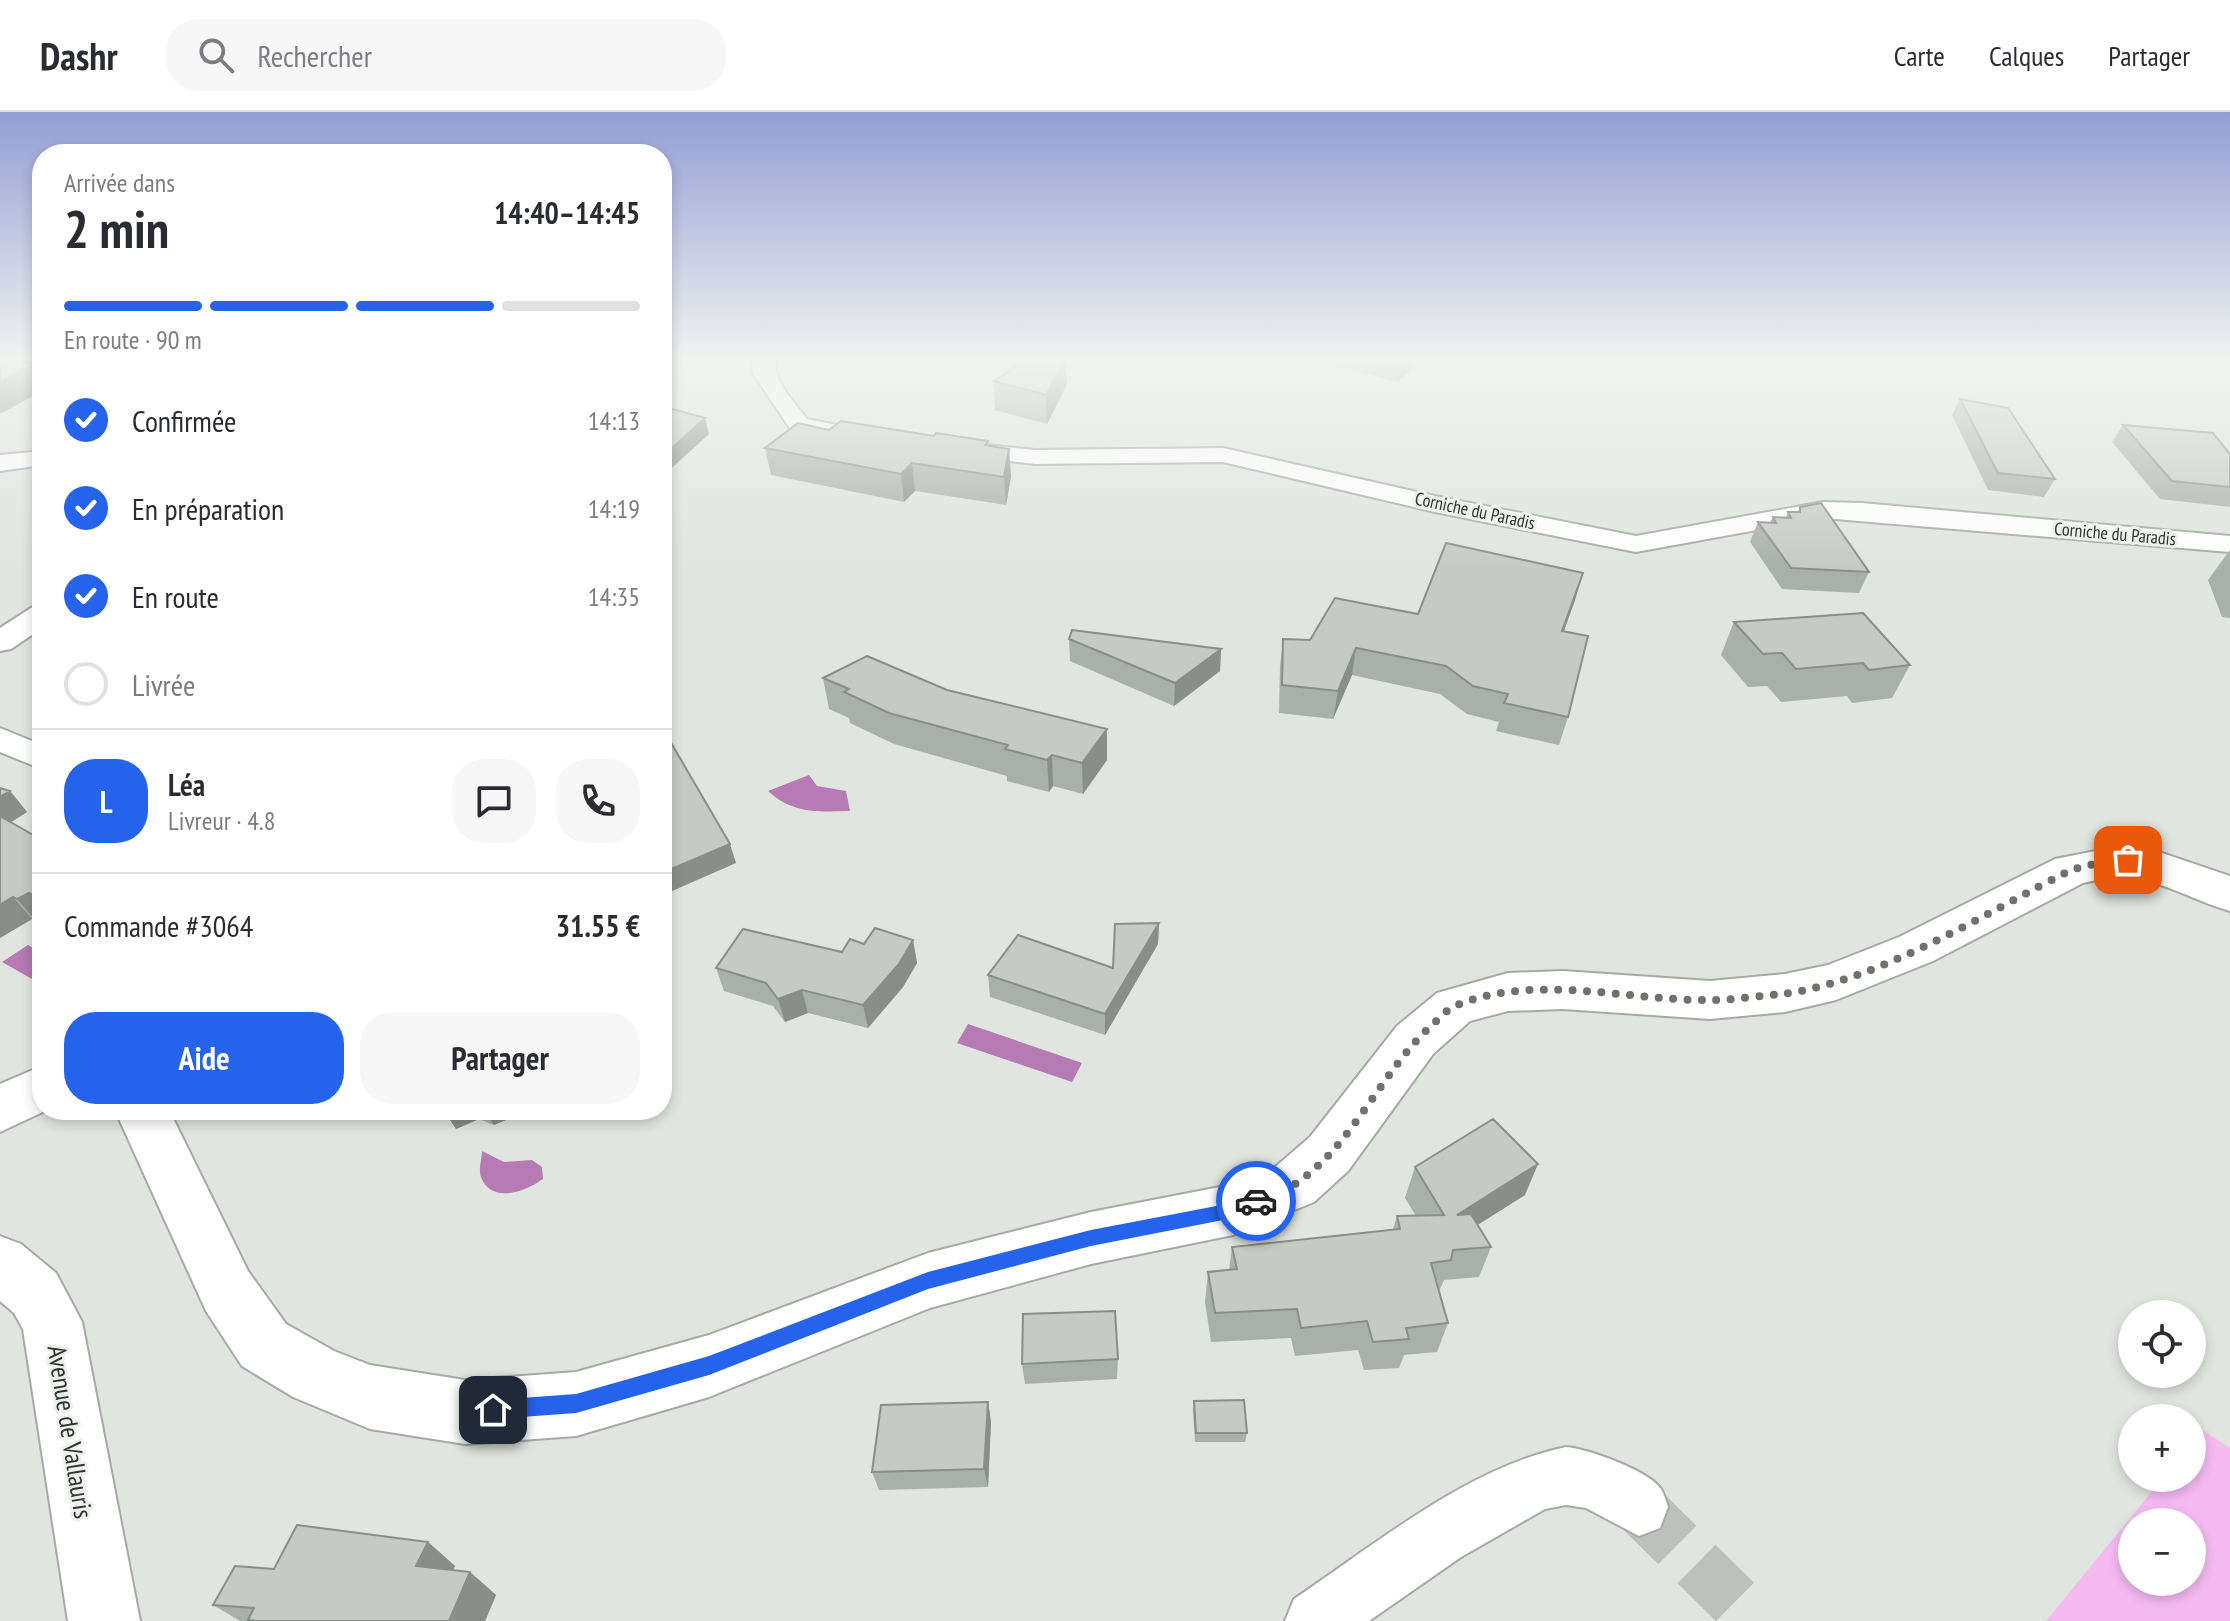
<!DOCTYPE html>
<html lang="fr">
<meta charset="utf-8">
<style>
body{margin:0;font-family:"PT Sans Narrow",sans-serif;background:#f7f7f7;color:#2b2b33;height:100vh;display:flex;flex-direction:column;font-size:30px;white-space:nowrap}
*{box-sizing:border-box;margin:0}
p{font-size:26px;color:#7c7c81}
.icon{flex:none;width:44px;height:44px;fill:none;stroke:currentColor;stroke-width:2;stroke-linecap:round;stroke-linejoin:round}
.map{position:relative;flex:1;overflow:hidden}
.side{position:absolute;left:32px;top:32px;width:640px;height:976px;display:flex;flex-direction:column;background:#fff;border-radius:32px;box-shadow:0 4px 12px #0003}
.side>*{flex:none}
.tools{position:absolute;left:2118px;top:1188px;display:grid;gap:16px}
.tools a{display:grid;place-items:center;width:88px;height:88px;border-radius:50%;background:#fff;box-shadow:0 4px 12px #0003;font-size:40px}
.pin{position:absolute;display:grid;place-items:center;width:68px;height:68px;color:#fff;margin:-34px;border-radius:16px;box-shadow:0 4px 12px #0006}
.courier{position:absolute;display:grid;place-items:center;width:80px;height:80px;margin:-40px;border:6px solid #2563eb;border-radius:50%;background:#fff;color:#222;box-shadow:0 2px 10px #0007}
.head em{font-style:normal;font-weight:700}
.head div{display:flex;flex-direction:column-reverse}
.head{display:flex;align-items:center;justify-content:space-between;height:136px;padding:0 32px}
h1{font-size:52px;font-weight:700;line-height:60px}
.bar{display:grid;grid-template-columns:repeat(4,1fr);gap:12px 8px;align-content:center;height:96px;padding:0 32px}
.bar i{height:10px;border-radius:6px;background:#e1e1e2}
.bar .current{background:#2563eb}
.bar p{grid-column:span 4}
.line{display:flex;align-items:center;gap:20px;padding:0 32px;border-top:2px solid #e1e1e2}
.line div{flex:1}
.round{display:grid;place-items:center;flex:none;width:84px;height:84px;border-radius:32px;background:#f7f7f7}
ol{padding:0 32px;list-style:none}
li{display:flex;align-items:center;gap:24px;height:88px}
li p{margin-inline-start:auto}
li .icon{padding:8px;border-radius:50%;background:#2563eb;color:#fff;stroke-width:4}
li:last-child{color:#7c7c81}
li i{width:44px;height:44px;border:4px solid #e1e1e2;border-radius:50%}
.primary-button{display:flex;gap:16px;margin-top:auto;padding:16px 32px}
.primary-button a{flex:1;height:92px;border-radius:32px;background:#2563eb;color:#fff;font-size:32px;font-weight:700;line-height:92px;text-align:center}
.primary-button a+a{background:#f7f7f7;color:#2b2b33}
header{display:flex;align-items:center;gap:48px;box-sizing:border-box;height:112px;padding:0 40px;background:#fff;border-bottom:2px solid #e1e1e2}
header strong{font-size:38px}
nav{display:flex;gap:44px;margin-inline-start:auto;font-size:28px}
.search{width:560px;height:72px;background:#f7f7f7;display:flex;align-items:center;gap:20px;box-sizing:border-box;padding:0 28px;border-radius:32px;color:#7c7c81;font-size:30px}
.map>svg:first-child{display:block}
</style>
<header>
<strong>Dashr</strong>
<div class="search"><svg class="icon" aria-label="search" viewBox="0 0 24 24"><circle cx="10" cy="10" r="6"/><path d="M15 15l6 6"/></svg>Rechercher</div>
<nav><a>Carte</a><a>Calques</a><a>Partager</a></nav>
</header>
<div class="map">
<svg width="2230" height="1509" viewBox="0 0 2230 1509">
<rect width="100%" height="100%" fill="#e0e5df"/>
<!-- green -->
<path fill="#f5baf2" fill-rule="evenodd" d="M 2202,1318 L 2230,1336 L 2230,1509 L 2046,1509 L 2163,1366 L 2192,1366 L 2192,1330 ZM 2132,1410 L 2192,1410 L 2192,1470 L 2132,1470 Z"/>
<!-- water -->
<path fill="#b67ab4" d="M 809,663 L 817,674 L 846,679 L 850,699 C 818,700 793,702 768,679 Z
M 28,833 L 42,841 L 42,869 L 39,871 L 2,850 Z
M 968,912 L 1082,951 L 1072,970 L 957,931 Z
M 482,1039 L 504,1050 L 532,1048 L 542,1055 L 543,1067 C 526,1079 492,1093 481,1065 C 478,1057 482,1047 482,1039 Z"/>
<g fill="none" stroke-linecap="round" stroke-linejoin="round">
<!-- street-tunnel -->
<path stroke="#bdc1bc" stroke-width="54" stroke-dasharray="54 27" stroke-linecap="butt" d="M 1639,1395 L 1754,1509"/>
<!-- street casing -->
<g stroke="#a5aaa4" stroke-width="4">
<path id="street" d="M 755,246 L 777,246 C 769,266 796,292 807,307 L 857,317 L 860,322 L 857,327 L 848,329 L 791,318 L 754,263 L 752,253 Z
M 957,330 L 1035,338 L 1223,336 L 1435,384 L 1636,424 L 1823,390 L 1862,391 L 2230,424 L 2230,440 L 1823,406 L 1636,440 L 1435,400 L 1223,350 L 1035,352 L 948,342 L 945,337 L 948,332 Z
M 42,339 L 42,353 L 0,359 L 0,343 Z
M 42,493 L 42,516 L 11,537 L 0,539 L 0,516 L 31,496 Z
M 0,616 L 42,633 L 42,657 L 0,640 Z
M 1566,1335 C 1588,1337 1648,1358 1661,1377 C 1664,1382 1666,1389 1668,1395 L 1660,1416 L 1639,1424 L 1586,1396 L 1566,1393 L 1545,1397 L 1461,1445 L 1369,1509 L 1285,1509 L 1294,1487 C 1376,1432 1468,1355 1566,1335 Z"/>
</g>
<!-- secondary casing -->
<g stroke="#a5aaa4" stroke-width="4">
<path id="secondary" d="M 2116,735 L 2153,738 L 2230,764 L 2230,799 C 2172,782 2149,755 2083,771 L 1933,849 L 1836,888 L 1785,900 L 1710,907 L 1563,897 L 1508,899 L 1470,909 L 1433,942 L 1348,1059 L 1314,1090 L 1233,1123 L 1091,1152 L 930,1196 L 709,1285 L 576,1324 L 465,1332 L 370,1317 L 293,1285 L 242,1254 L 206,1199 L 115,998 L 169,998 L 248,1159 L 286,1212 L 334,1239 L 370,1253 L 465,1268 L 576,1260 L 709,1223 L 928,1141 L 1091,1100 L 1230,1073 L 1274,1056 L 1310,1025 L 1397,914 L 1437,881 L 1508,861 L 1563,859 L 1710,869 L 1785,862 L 1828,853 L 1899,825 L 2055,747 Z
M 42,954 L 42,998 L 47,998 L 0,1020 L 0,972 Z
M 0,1124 L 21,1132 L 56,1161 L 82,1210 L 140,1509 L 68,1509 L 23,1217 L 14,1201 L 0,1189 Z"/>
</g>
<!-- street -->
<use href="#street" fill="#fff" fill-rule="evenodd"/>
<!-- secondary -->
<use href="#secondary" fill="#fff" fill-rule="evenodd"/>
</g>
<!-- wall -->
<path fill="#a9afa9" d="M 1322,246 L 1421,246 L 1398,270 L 1321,250 Z
M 994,269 L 1067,272 L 1047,312 L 995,298 Z
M 1960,287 L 2055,367 L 2044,385 L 1988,378 L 1952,303 Z
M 2123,313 L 2230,342 L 2230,395 L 2160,387 L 2112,330 Z
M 829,318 L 988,329 L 989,333 L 1011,364 L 1006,393 L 915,379 L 904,390 L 771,363 L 765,336 Z
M 1800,395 L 1869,460 L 1859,481 L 1782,477 L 1750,430 L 1758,410 L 1770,410 L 1773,405 L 1786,405 L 1788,400 L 1798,400 Z
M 2230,438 L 2230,506 L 2222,505 L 2208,468 Z
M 1575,488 L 1564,519 L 1568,605 L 1559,633 L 1496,619 L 1499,610 L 1467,602 L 1440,582 L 1352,563 L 1333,607 L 1279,601 L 1280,555 L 1283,527 L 1310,528 L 1418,502 Z
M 1734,510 L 1910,553 L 1892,586 L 1852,591 L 1847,584 L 1781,590 L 1767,574 L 1748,575 L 1721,543 Z
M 1069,527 L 1221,537 L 1220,559 L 1174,594 L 1070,549 Z
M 823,566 L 947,578 L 1107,617 L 1107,648 L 1083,682 L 1053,674 L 1049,680 L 1007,669 L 1007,664 L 894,632 L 850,611 L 849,606 L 829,597 Z
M 10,679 L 27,700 L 11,710 L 42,728 L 42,805 L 36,809 L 32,807 L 0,826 Z
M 1159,811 L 1158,832 L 1105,923 L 990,885 L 988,863 L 1113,856 Z
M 913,828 L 917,851 L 903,875 L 868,916 L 808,901 L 785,910 L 773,894 L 724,879 L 716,856 L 842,840 L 864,832 Z
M 444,998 L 515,998 L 506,1008 L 494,1013 L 479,1007 L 456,1017 Z
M 1415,1055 L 1525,1083 L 1477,1113 L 1491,1135 L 1479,1165 L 1444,1168 L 1440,1177 L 1439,1178 L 1448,1211 L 1437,1240 L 1404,1243 L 1399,1256 L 1364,1258 L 1358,1238 L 1295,1244 L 1291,1226 L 1211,1230 L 1205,1190 L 1208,1160 L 1229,1158 L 1232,1135 L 1393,1117 L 1397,1104 L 1416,1104 L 1405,1086 Z
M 1118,1247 L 1117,1267 L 1025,1272 L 1022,1252 Z
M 1194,1289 L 1247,1321 L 1245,1330 L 1195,1330 L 1193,1299 Z
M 988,1290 L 991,1310 L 988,1375 L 879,1378 L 872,1360 Z
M 428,1430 L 455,1454 L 453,1458 L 470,1460 L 496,1483 L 485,1509 L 240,1509 L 213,1493 L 274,1457 Z"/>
<!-- shaded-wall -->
<path fill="#8a8e89" d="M 1065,246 L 1067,272 L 1047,312 L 1046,283 Z
M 1406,246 L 1421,246 L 1398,270 L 1401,251 Z
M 37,251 L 42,258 L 42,279 L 0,302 L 0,270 Z
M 705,306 L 709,322 L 662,365 L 662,345 Z
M 1009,337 L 1011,364 L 1006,393 L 1004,365 Z
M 912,351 L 915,379 L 904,390 L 901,362 Z
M 1583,461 L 1575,488 L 1554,546 L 1562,519 Z
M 1356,536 L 1352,563 L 1333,607 L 1338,579 Z
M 1221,537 L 1220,559 L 1174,594 L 1175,571 Z
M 1107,617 L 1107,648 L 1083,682 L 1082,651 Z
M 1052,643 L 1053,674 L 1049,680 L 1047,648 Z
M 10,679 L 27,700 L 2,716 L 0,714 L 0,685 Z
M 730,732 L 736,751 L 663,783 L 662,761 Z
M 29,781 L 42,796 L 42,805 L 36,809 L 17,787 Z
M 13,785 L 32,807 L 0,826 L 0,793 Z
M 1159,811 L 1158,832 L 1105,923 L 1105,902 Z
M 913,828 L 917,851 L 903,875 L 868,916 L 863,893 Z
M 802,878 L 808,901 L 785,910 L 778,887 Z
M 444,998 L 473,998 L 479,1007 L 456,1017 Z
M 485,998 L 515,998 L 506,1008 L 494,1013 Z
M 1538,1052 L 1525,1083 L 1446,1133 L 1457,1103 Z
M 988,1290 L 991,1310 L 988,1375 L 984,1357 Z
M 428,1430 L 455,1454 L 444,1477 L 416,1454 Z
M 470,1460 L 496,1483 L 485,1509 L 449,1509 Z"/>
<!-- building -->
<path fill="#c5cbc4" stroke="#8a8e89" stroke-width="2" d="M 1028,246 L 1065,246 L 1046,283 L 994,269 Z
M 1381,246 L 1406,246 L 1401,251 Z
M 0,249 L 37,251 L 0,270 Z
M 1960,287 L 2008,296 L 2055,367 L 1998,361 Z
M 662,294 L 705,306 L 662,345 Z
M 841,309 L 934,324 L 936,321 L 988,329 L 985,333 L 1009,337 L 1004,365 L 912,351 L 901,362 L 765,336 L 798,311 L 829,318 Z
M 2123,313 L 2213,321 L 2230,342 L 2230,375 L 2172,369 Z
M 1821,391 L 1869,460 L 1791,456 L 1758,410 L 1776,411 L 1773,405 L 1791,406 L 1788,400 L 1800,400 L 1800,395 Z
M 1446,431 L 1583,461 L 1562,519 L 1588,524 L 1568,605 L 1504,591 L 1508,582 L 1473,574 L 1446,554 L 1356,536 L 1338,579 L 1282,573 L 1283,527 L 1310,528 L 1335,486 L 1418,502 Z
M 1863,501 L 1910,553 L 1869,558 L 1863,551 L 1796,557 L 1782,541 L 1763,542 L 1734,510 Z
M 1072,518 L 1221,537 L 1175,571 L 1069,527 Z
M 867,544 L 947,578 L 1107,617 L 1082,651 L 1052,643 L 1047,648 L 1005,637 L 1008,633 L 889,601 L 844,580 L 849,577 L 823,566 Z
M 670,629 L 730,732 L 662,761 L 662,632 Z
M 0,676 L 10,679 L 0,685 Z
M 0,704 L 42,728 L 42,788 L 29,781 L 17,787 L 13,785 L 0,793 Z
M 1159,811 L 1105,902 L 988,863 L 1018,823 L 1113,856 L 1115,812 Z
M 875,816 L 913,828 L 899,852 L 863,893 L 802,878 L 778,887 L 766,871 L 716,856 L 743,817 L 842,840 L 850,827 L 864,832 Z
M 1493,1007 L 1538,1052 L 1457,1103 L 1471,1102 L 1491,1135 L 1453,1138 L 1451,1148 L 1431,1151 L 1448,1211 L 1406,1216 L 1409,1227 L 1373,1230 L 1367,1209 L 1301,1216 L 1297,1197 L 1215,1201 L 1208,1160 L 1237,1157 L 1232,1135 L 1400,1117 L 1397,1104 L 1444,1103 L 1415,1055 Z
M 1115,1199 L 1118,1247 L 1022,1252 L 1023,1202 Z
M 1244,1288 L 1247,1321 L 1196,1321 L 1194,1289 Z
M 988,1290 L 984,1357 L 872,1360 L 881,1293 Z
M 297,1413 L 428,1430 L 416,1454 L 470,1460 L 449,1509 L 257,1509 L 248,1508 L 254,1496 L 213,1493 L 235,1454 L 274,1457 Z"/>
<!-- sky -->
<linearGradient id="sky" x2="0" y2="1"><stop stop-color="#949dd3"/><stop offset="0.54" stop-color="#f1f3f1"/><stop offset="1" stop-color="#f1f3f1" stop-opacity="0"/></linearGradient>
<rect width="2230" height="457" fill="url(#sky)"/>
<!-- route -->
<path fill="#2563eb" d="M 1256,1081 L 1264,1089 L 1262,1094 L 1233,1106 L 1091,1134 L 928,1177 L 709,1263 L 576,1301 L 493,1307 L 486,1304 L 483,1298 L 486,1291 L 493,1288 L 576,1282 L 709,1244 L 928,1160 L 1091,1118 L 1232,1091 Z"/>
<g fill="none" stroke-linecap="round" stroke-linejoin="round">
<!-- done -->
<path stroke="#6e716d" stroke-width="8" stroke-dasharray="0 14.4" d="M 1256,1089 C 1268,1084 1284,1080 1295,1072 C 1352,1035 1382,958 1433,912 C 1440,906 1448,896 1457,893 C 1537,861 1627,889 1710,888 C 1733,888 1759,884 1782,882 C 1878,870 1985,801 2071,758 L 2098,751 L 2128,748"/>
</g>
<g text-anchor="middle" stroke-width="6" stroke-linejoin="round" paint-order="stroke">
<!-- far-street labels -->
<g font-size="18" fill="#313330" stroke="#edf3ec">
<text transform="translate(1475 399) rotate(12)" y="6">Corniche du Paradis</text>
<text transform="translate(2115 422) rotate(5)" y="6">Corniche du Paradis</text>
</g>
<!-- near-street labels -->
<g font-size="26" fill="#313330" stroke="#edf3ec">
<text transform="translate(70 1320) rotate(81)" y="9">Avenue de Vallauris</text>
</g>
</g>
</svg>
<div class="tools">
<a><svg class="icon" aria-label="locate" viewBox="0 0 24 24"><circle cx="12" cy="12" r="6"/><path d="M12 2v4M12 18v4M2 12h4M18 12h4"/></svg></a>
<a>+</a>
<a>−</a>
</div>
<div class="pin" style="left:2128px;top:748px;background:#ea580c"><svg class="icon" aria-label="bag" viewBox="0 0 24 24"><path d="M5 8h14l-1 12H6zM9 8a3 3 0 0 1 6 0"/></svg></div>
<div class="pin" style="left:493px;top:1298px;background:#1f2937"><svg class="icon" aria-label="home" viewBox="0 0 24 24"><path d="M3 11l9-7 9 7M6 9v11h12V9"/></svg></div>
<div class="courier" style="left:1256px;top:1089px"><svg class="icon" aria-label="car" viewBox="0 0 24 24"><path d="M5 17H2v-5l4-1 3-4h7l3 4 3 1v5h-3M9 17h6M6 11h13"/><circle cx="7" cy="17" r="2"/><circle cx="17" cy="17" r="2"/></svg></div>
<section class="side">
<div class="head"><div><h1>2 min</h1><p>Arrivée dans</p></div><em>14:40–14:45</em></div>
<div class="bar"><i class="current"></i><i class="current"></i><i class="current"></i><i></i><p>En route · 90 m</p></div>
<ol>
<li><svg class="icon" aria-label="check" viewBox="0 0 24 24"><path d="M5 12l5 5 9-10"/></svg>Confirmée<p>14:13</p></li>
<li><svg class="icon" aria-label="check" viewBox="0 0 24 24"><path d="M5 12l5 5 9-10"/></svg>En préparation<p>14:19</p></li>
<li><svg class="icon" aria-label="check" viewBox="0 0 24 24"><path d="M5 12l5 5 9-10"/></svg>En route<p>14:35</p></li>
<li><i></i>Livrée</li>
</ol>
<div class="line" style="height:144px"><b class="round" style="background:#2563eb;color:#fff">L</b><div><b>Léa</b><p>Livreur · 4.8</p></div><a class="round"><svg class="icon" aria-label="chat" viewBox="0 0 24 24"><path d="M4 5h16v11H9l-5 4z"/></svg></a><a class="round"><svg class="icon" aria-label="phone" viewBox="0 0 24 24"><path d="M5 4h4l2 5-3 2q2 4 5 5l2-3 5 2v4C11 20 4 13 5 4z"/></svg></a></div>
<div class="line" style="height:104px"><div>Commande #3064</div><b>31.55 €</b></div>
<div class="primary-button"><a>Aide</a><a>Partager</a></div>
</section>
</div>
